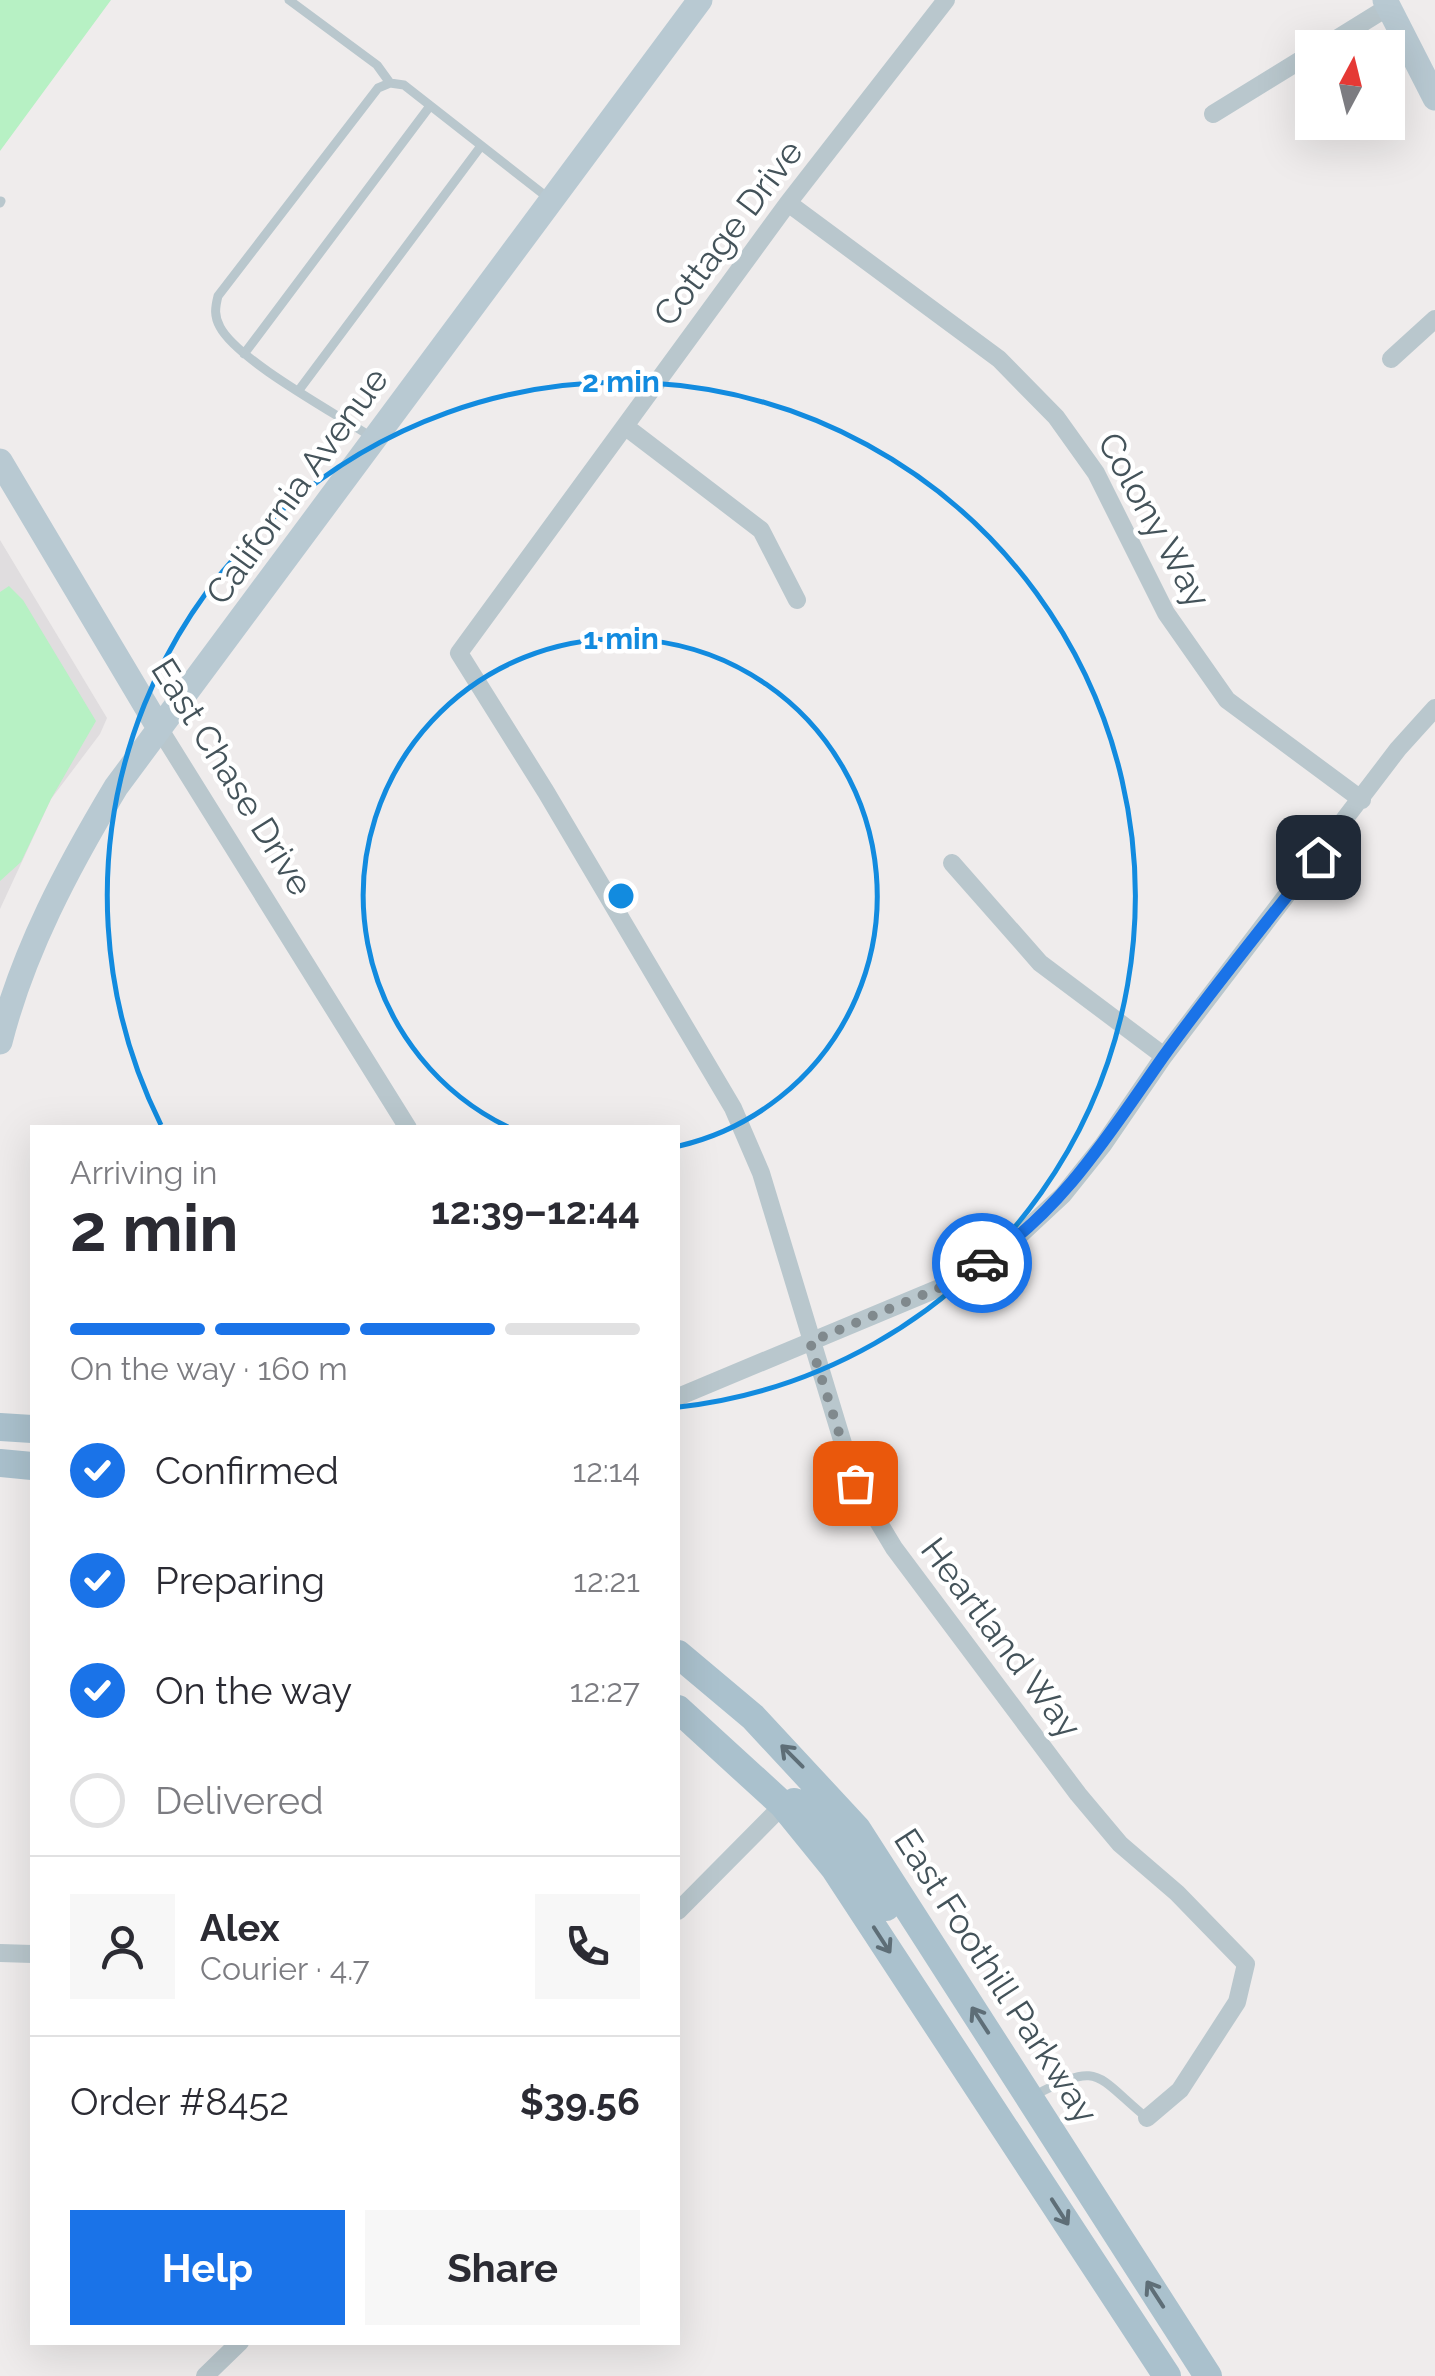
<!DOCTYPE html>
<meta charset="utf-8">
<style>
body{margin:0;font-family:Raleway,sans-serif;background:#f7f7f7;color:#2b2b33;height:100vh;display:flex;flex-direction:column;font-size:38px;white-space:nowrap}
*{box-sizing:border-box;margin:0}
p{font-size:32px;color:#7c7c81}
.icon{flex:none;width:55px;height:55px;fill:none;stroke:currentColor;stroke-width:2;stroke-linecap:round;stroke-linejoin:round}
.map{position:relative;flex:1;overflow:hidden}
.side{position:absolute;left:30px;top:1125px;width:650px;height:1220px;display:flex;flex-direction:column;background:#fff;border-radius:0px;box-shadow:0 10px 40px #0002}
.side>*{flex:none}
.needle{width:65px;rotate:7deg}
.fabs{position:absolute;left:1295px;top:30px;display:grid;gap:20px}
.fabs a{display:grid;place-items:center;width:110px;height:110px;border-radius:0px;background:#fff;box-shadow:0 10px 40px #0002;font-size:50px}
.pin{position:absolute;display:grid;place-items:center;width:85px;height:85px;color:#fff;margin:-42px;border-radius:20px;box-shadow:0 5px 15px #0006}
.courier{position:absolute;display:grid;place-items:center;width:100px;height:100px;margin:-50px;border:8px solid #1a73e8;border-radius:50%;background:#fff;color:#222;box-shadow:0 2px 12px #0007}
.headline em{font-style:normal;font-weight:700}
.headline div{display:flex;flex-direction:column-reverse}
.headline{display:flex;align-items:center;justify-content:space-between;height:170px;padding:0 40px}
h1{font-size:65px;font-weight:700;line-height:75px}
.bar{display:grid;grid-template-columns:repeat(4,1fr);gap:15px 10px;align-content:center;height:120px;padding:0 40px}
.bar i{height:12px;border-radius:8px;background:#e1e1e2}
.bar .active{background:#1a73e8}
.bar p{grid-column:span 4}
.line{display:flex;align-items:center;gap:25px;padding:0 40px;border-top:2px solid #e1e1e2}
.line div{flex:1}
.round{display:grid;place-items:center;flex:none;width:105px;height:105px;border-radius:0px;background:#f7f7f7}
ol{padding:0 40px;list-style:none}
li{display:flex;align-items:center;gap:30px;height:110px}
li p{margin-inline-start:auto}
li .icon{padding:10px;border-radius:50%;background:#1a73e8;color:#fff;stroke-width:4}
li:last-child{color:#7c7c81}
li i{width:55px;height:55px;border:5px solid #e1e1e2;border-radius:50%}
.primary-button{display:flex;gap:20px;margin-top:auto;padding:20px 40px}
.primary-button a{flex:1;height:115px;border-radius:0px;background:#1a73e8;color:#fff;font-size:40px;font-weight:700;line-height:115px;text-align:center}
.primary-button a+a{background:#f7f7f7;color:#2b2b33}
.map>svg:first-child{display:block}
</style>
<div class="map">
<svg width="1435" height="2376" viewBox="0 0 1435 2376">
<rect width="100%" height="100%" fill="#efecec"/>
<!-- education -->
<path fill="#e0dddf" d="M 0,540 L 107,718 L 100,734 L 51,799 L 0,909 Z"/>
<!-- green -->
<path fill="#b7f1c4" d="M 0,0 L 111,0 L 0,151 Z
M 9,586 L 23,600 L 96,721 L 51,799 L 21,862 L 0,881 L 0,592 Z"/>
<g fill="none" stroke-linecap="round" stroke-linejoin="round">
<!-- lane -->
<path stroke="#b9c7cd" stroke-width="9" d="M 289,0 L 377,65 L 390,83
M 0,203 L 1,201
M 244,354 L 430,106
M 299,390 L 481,146
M 373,438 C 337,414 238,361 220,327 C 214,316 215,308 218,296 L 378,88 L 390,83 L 404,85 L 547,197
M 1035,2095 C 1101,2061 1094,2074 1147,2118"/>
<!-- street -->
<path stroke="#b9c7cd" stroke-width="18" d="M 946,0 L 788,203 L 459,653 L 546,792 L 733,1108 L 761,1173 L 855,1483 L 894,1548 L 1078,1794 L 1120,1844 L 1177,1893 L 1246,1964 L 1237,2002 L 1180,2090 L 1147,2118
M 1322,48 L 1388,7
M 1213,114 L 1312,53
M 788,203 L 999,359 L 1056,417 L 1096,473 L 1166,613 L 1227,700 L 1362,800
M 1391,359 L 1435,319
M 626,427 L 761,530 L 797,600
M 159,728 L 408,1128
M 952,863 L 1040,963 L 1164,1056
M 678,1397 L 944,1286 L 1007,1247 L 1063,1195 L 1103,1145 L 1164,1056 L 1398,749 L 1435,708
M 678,1911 L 783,1805
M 0,1953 L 32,1954
M 205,2376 L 240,2342"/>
<!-- secondary -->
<path stroke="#b8c9d2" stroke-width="25" d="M 1385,0 L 1435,98
M 0,461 L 159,728
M 0,1042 C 23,951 68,867 116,787 L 700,0"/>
<!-- primary -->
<path stroke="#aac1cd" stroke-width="28" d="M 0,1427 L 32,1429
M 0,1463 L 32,1466
M 678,1654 L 753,1717 L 857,1829 L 1208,2376
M 678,1709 L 783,1805 L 835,1869 L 1167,2376
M 794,1802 C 826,1809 867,1880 886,1907"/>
</g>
<!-- one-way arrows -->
<defs><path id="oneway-shaft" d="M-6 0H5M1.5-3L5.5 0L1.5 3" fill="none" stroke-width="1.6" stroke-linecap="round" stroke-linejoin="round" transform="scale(2.5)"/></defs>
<g stroke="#5e6e77">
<use href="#oneway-shaft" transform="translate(792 1756) rotate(-135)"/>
<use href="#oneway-shaft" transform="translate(882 1940) rotate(57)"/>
<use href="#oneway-shaft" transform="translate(980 2020) rotate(-123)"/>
<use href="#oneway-shaft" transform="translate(1060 2212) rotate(57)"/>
<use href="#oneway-shaft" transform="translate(1155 2294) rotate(-123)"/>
</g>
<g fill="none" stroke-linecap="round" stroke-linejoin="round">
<!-- done -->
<path stroke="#80898d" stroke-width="10" stroke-dasharray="0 18" d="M 855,1483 L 810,1342 L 944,1286 L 982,1263"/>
<!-- route -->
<path stroke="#1a73e8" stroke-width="12" d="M 982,1263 C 1062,1211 1109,1134 1163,1057 C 1212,989 1266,923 1318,857"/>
</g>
<!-- distance rings -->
<g fill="none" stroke="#128bdf" stroke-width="5">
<path d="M508 1127A257 257 0 1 1 679 1146"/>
<path d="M161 1125A514 514 0 1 1 679 1407"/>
</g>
<g text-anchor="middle" stroke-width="9" stroke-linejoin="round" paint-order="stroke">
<!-- street labels -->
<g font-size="35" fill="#44535a" stroke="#fff">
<text transform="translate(728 233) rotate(-53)" y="12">Cottage Drive</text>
<text transform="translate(297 486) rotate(-54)" y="12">California Avenue</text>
<text transform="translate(1154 520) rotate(61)" y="12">Colony Way</text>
<text transform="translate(232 777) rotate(58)" y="12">East Chase Drive</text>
<text transform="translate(1001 1638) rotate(53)" y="12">Heartland Way</text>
<text transform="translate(996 1976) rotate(57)" y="12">East Foothill Parkway</text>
</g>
</g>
<circle cx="621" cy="896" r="15" fill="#128bdf" stroke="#fff" stroke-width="5"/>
<g font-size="30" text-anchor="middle" font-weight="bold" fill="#128bdf" stroke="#fff" stroke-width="9" stroke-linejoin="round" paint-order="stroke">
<text x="621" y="392">2 min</text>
<text x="621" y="649">1 min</text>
</g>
</svg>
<div class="fabs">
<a><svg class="needle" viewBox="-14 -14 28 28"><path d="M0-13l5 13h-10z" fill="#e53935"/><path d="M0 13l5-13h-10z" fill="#7c7c81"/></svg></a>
</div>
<div class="pin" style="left:855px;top:1483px;background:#ea580c"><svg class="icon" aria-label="bag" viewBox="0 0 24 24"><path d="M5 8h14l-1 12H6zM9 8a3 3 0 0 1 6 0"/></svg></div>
<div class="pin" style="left:1318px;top:857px;background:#1f2937"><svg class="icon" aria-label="home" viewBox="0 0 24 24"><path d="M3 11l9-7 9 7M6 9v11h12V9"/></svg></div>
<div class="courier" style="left:982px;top:1263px"><svg class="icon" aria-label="car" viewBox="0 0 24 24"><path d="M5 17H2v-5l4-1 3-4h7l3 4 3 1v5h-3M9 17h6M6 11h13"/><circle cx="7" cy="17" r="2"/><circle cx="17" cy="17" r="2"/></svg></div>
<section class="side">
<div class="headline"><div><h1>2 min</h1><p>Arriving in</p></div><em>12:39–12:44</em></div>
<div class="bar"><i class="active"></i><i class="active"></i><i class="active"></i><i></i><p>On the way · 160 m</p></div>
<ol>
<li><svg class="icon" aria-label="check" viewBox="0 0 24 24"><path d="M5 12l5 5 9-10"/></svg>Confirmed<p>12:14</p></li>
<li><svg class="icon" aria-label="check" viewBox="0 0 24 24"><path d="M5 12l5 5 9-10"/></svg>Preparing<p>12:21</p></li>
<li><svg class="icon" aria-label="check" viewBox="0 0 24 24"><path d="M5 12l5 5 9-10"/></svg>On the way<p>12:27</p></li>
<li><i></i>Delivered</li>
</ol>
<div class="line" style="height:180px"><a class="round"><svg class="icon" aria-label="person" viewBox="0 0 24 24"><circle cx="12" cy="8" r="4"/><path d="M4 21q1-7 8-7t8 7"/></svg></a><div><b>Alex</b><p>Courier · 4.7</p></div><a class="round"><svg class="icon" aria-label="phone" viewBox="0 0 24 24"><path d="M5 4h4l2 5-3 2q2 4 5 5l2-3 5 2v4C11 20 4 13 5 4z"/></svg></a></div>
<div class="line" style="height:130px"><div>Order #8452</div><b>$39.56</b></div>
<div class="primary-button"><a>Help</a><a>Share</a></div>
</section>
</div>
